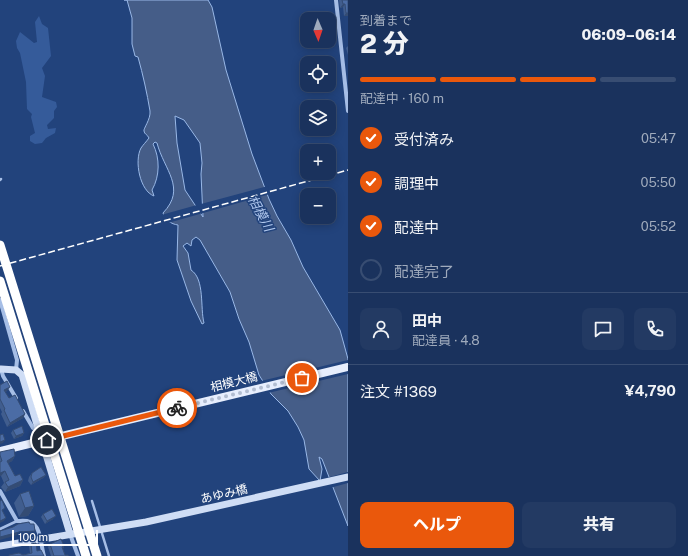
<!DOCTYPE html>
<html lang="ja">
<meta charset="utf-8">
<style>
body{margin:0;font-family:"Public Sans","Noto Sans JP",sans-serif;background:#233a63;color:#f1f3f6;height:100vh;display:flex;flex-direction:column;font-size:15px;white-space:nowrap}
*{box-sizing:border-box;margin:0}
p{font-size:13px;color:#9faabc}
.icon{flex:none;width:22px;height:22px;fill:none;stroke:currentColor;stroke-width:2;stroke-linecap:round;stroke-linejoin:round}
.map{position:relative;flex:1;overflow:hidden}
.drawer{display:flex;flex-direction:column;background:#1a325d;width:340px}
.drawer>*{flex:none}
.needle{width:26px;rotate:178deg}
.tools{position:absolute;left:300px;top:12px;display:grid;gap:8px}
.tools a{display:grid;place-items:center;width:36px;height:36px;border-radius:8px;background:#1a325d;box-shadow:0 2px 10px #0003,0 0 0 1px #384d72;font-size:20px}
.scale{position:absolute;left:12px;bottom:10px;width:86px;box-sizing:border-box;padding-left:4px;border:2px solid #fff;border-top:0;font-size:11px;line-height:14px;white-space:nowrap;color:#fff;-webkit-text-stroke:3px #22437c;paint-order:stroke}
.pin{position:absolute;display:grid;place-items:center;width:34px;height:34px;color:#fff;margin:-17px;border:2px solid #fff;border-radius:50%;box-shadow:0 1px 4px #0007}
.courier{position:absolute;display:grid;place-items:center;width:40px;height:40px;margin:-20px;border:3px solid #ea580c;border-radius:50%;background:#fff;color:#222;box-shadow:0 1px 5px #0007}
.summary em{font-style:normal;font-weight:800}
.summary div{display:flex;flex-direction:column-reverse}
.summary{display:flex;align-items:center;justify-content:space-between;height:68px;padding:0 12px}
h1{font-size:26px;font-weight:800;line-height:30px}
.bar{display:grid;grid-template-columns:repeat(4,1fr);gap:6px 4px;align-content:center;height:48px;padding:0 12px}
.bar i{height:5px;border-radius:3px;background:#384d72}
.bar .current{background:#ea580c}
.bar p{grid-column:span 4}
.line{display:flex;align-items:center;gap:10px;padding:0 12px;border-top:1px solid #384d72}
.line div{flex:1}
.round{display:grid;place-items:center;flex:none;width:42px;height:42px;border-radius:8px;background:#233a63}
ol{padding:0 12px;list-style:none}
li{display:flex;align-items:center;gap:12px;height:44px}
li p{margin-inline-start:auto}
li .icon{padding:4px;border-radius:50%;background:#ea580c;color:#fff;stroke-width:4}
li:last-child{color:#9faabc}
li i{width:22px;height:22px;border:2px solid #384d72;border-radius:50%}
.button{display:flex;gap:8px;margin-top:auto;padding:8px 12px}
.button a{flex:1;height:46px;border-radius:8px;background:#ea580c;color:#fff;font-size:16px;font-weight:800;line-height:46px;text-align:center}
.button a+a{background:#233a63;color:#f1f3f6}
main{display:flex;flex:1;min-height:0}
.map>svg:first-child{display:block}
</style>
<main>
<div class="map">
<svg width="348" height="556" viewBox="0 0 348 556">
<rect width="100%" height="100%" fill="#22437c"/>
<!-- green -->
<path fill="#355b9a" d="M 39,16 L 42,24 L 48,28 L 51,56 L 42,68 L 45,76 L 42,97 L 56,102 L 57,107 L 54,111 L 54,118 L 47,125 L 48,129 L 56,128 L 55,133 L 46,138 L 42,143 L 35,144 L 30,141 L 30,136 L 35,133 L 31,117 L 32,114 L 27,109 L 26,82 L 20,53 L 17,48 L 16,41 L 20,32 L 34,43 L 37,42 L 35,22 Z"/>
<!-- water -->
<path fill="#455d88" stroke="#99b8e7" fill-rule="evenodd" d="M 124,0 L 208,0 L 212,7 L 226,70 L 252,154 L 269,199 L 277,216 L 291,240 L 303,267 L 340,330 L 348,359 L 348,526 L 322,459 L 319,457 L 322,469 L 320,481 L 309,469 L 304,440 L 298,427 L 288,411 L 271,394 L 259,375 L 249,342 L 239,319 L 230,292 L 200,240 L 196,237 L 192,240 L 191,246 L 187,243 L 183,246 L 188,253 L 191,270 C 205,279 200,308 204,323 L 202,324 L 191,301 L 177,260 L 178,225 C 171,224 165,220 163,213 C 187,188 164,170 157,143 L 155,142 L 153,144 C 160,158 160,176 152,190 L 154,196 C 140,191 134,161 141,148 C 143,145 146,142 149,138 C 148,135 144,134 144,131 C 143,129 151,119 150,111 C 147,93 143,75 138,57 L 135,56 L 132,44 L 132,18 L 127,0 ZM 175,116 L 184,120 L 200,143 L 202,163 L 201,174 L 203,217 L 185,190 L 177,143 Z"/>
<!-- pier -->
<path fill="#22437c" d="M 268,186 L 270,194 L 168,223 L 161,215 L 197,205 L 201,212 L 201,204 Z
M 348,360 L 348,374 L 268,393 L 261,381 Z
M 348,472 L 348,483 L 330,488 L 326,478 Z"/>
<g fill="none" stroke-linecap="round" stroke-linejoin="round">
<!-- lane -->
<path stroke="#a6bee6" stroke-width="2.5" d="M 0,180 L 1,179
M 92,501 L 109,556
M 0,529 L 17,521"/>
<!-- street -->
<path stroke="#a6bee6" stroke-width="4" d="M 336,0 L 348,111
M 0,300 L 17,360 L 16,370
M 1,369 L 3,376 L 16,398
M 23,411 L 33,428
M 0,491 L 17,521 C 21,521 26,520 30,522 C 41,525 41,547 44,556
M 70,534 L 78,556"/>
<!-- secondary -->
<path stroke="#cfddf5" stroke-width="7" d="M 1,369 L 16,370 L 22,375 L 70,534
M 0,546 L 146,522 L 348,477"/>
<!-- primary -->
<path stroke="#e7eefd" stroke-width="8" d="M 0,451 L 33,443"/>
<!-- rail -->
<path stroke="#fff" stroke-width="1.5" stroke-dasharray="7 3" stroke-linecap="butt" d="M 0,266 L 348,170"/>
<!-- primary-bridge -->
<path stroke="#e7eefd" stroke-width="8" d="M 33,443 L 348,367"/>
<!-- highway-bridge -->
<path stroke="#fff" stroke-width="9" d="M 0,245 L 97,556
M 0,281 L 86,556"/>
</g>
<!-- wall -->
<path fill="#405d8e" d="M 339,0 L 348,0 L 348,16 L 344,16 L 343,7 L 340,8 Z
M 348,46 L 348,55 L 346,48 Z
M 0,385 L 7,391 L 5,392 L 9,398 L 25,414 L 23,418 L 7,427 L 1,414 L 2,412 L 0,408 Z
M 13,430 L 24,433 L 22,436 L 14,439 L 11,433 Z
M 0,452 L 15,456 L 12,461 L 8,463 L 15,476 L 23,480 L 20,486 L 5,492 L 1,487 L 4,483 L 1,476 L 0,476 Z
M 32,473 L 46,475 L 43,478 L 31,485 L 28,481 L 29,477 Z
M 20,494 L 34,506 L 28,516 L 19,517 L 14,503 Z
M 43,514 L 53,519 L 45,524 L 41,517 Z
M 31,544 L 37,551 L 44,556 L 9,556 L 23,555 L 30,553 L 29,546 Z
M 50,544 L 64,546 L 63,549 L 65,555 L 69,556 L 51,556 L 48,547 Z"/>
<!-- shaded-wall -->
<path fill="#344c74" d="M 343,4 L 345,4 L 343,7 L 340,8 Z
M 346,13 L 348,13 L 348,16 L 344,16 Z
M 10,387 L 7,391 L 1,394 L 4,390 Z
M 25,414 L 23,418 L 7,427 L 10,423 Z
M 24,433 L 22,436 L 14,439 L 16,436 Z
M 5,440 L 3,443 L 0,444 L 0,442 Z
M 15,456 L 12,461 L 4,466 L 7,461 Z
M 5,471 L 1,476 L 0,476 L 0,473 Z
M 46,475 L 43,478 L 31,485 L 33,482 Z
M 23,480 L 20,486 L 5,492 L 8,487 Z
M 34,506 L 28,516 L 19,517 L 25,508 Z
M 56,516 L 53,519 L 45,524 L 47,521 Z
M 6,518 L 4,521 L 0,523 L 0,521 Z
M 35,531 L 33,534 L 17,535 L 0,540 L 0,537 L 19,532 Z"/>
<!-- building -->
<path fill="#4b6ca5" stroke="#344c74" d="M 342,0 L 348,0 L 348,13 L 346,13 L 345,4 L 343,4 Z
M 7,381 L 10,387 L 4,390 L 9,398 L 15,395 L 25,414 L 10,423 L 4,410 L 5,409 L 0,399 L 0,385 Z
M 22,426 L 24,433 L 16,436 L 13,430 Z
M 3,434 L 5,440 L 0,442 L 0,435 Z
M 14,449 L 15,456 L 7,461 L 15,476 L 20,474 L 23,480 L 8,487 L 5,482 L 9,480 L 5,471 L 0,473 L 0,462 L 2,461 L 0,455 L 0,452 Z
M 41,467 L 46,475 L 33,482 L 31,477 L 32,473 Z
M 29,491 L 34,506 L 25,508 L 20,494 Z
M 2,500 L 5,508 L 2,510 L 6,518 L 0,521 L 0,501 Z
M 52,509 L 56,516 L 47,521 L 43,514 Z
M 29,522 L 30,524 L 34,524 L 35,531 L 19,532 L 0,537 L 0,531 L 13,527 L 18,524 Z
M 61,539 L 64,546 L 62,547 L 65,555 L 68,555 L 69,556 L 54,556 L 50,544 Z
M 36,543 L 37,551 L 41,550 L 44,556 L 9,556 L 9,555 L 19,553 L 23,555 L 32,553 L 31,544 Z"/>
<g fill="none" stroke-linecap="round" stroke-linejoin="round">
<!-- done -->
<path stroke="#b2bdd1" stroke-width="4" stroke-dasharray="0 7.2" d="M 177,408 L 302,378"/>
<!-- route -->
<path stroke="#ea580c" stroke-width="5" d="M 47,440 L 177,408"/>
</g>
<g text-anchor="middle" stroke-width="3" stroke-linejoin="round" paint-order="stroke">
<!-- street labels -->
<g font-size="12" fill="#fff" stroke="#22437c">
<text transform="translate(234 382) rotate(-14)" y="4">相模大橋</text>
<text transform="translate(224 494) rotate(-13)" y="4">あゆみ橋</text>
</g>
<!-- water labels -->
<g font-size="13" font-style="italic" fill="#b1c8ee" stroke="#22437c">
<text transform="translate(261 213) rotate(62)" y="5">相模川</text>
</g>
</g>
</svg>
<div class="tools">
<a><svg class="needle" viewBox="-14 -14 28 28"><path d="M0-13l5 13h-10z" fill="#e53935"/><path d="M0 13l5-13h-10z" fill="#9faabc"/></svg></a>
<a><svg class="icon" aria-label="locate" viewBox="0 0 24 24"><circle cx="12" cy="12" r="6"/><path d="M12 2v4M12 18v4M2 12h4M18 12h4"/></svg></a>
<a><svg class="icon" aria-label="layers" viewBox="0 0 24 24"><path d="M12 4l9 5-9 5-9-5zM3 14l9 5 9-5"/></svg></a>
<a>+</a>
<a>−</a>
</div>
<div class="scale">100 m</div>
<div class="pin" style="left:302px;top:378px;background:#ea580c"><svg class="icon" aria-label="bag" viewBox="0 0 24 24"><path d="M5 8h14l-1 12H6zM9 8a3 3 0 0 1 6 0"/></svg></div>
<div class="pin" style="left:47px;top:440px;background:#1f2937"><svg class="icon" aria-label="home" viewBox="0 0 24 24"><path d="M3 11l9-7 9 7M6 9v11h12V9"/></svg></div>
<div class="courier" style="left:177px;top:408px"><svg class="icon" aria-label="bike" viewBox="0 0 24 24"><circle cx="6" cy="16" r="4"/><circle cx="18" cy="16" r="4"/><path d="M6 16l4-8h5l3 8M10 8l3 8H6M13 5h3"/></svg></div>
</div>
<section class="drawer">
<div class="summary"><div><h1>2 分</h1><p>到着まで</p></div><em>06:09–06:14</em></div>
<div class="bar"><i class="current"></i><i class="current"></i><i class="current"></i><i></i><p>配達中 · 160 m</p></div>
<ol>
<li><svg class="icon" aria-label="check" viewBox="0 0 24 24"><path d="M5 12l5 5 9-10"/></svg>受付済み<p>05:47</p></li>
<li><svg class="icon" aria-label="check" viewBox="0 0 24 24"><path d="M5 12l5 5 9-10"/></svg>調理中<p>05:50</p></li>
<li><svg class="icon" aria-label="check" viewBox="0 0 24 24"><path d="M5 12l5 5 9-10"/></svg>配達中<p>05:52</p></li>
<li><i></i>配達完了</li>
</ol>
<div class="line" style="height:72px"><a class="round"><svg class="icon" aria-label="person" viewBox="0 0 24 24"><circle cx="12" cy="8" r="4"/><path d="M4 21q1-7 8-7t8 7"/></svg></a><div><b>田中</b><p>配達員 · 4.8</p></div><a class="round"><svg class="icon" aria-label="chat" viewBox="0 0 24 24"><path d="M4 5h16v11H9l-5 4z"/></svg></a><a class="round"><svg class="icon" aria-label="phone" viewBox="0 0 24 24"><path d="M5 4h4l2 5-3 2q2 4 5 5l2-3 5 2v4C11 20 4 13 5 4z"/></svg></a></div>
<div class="line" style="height:52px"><div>注文 #1369</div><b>¥4,790</b></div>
<div class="button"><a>ヘルプ</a><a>共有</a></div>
</section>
</main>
